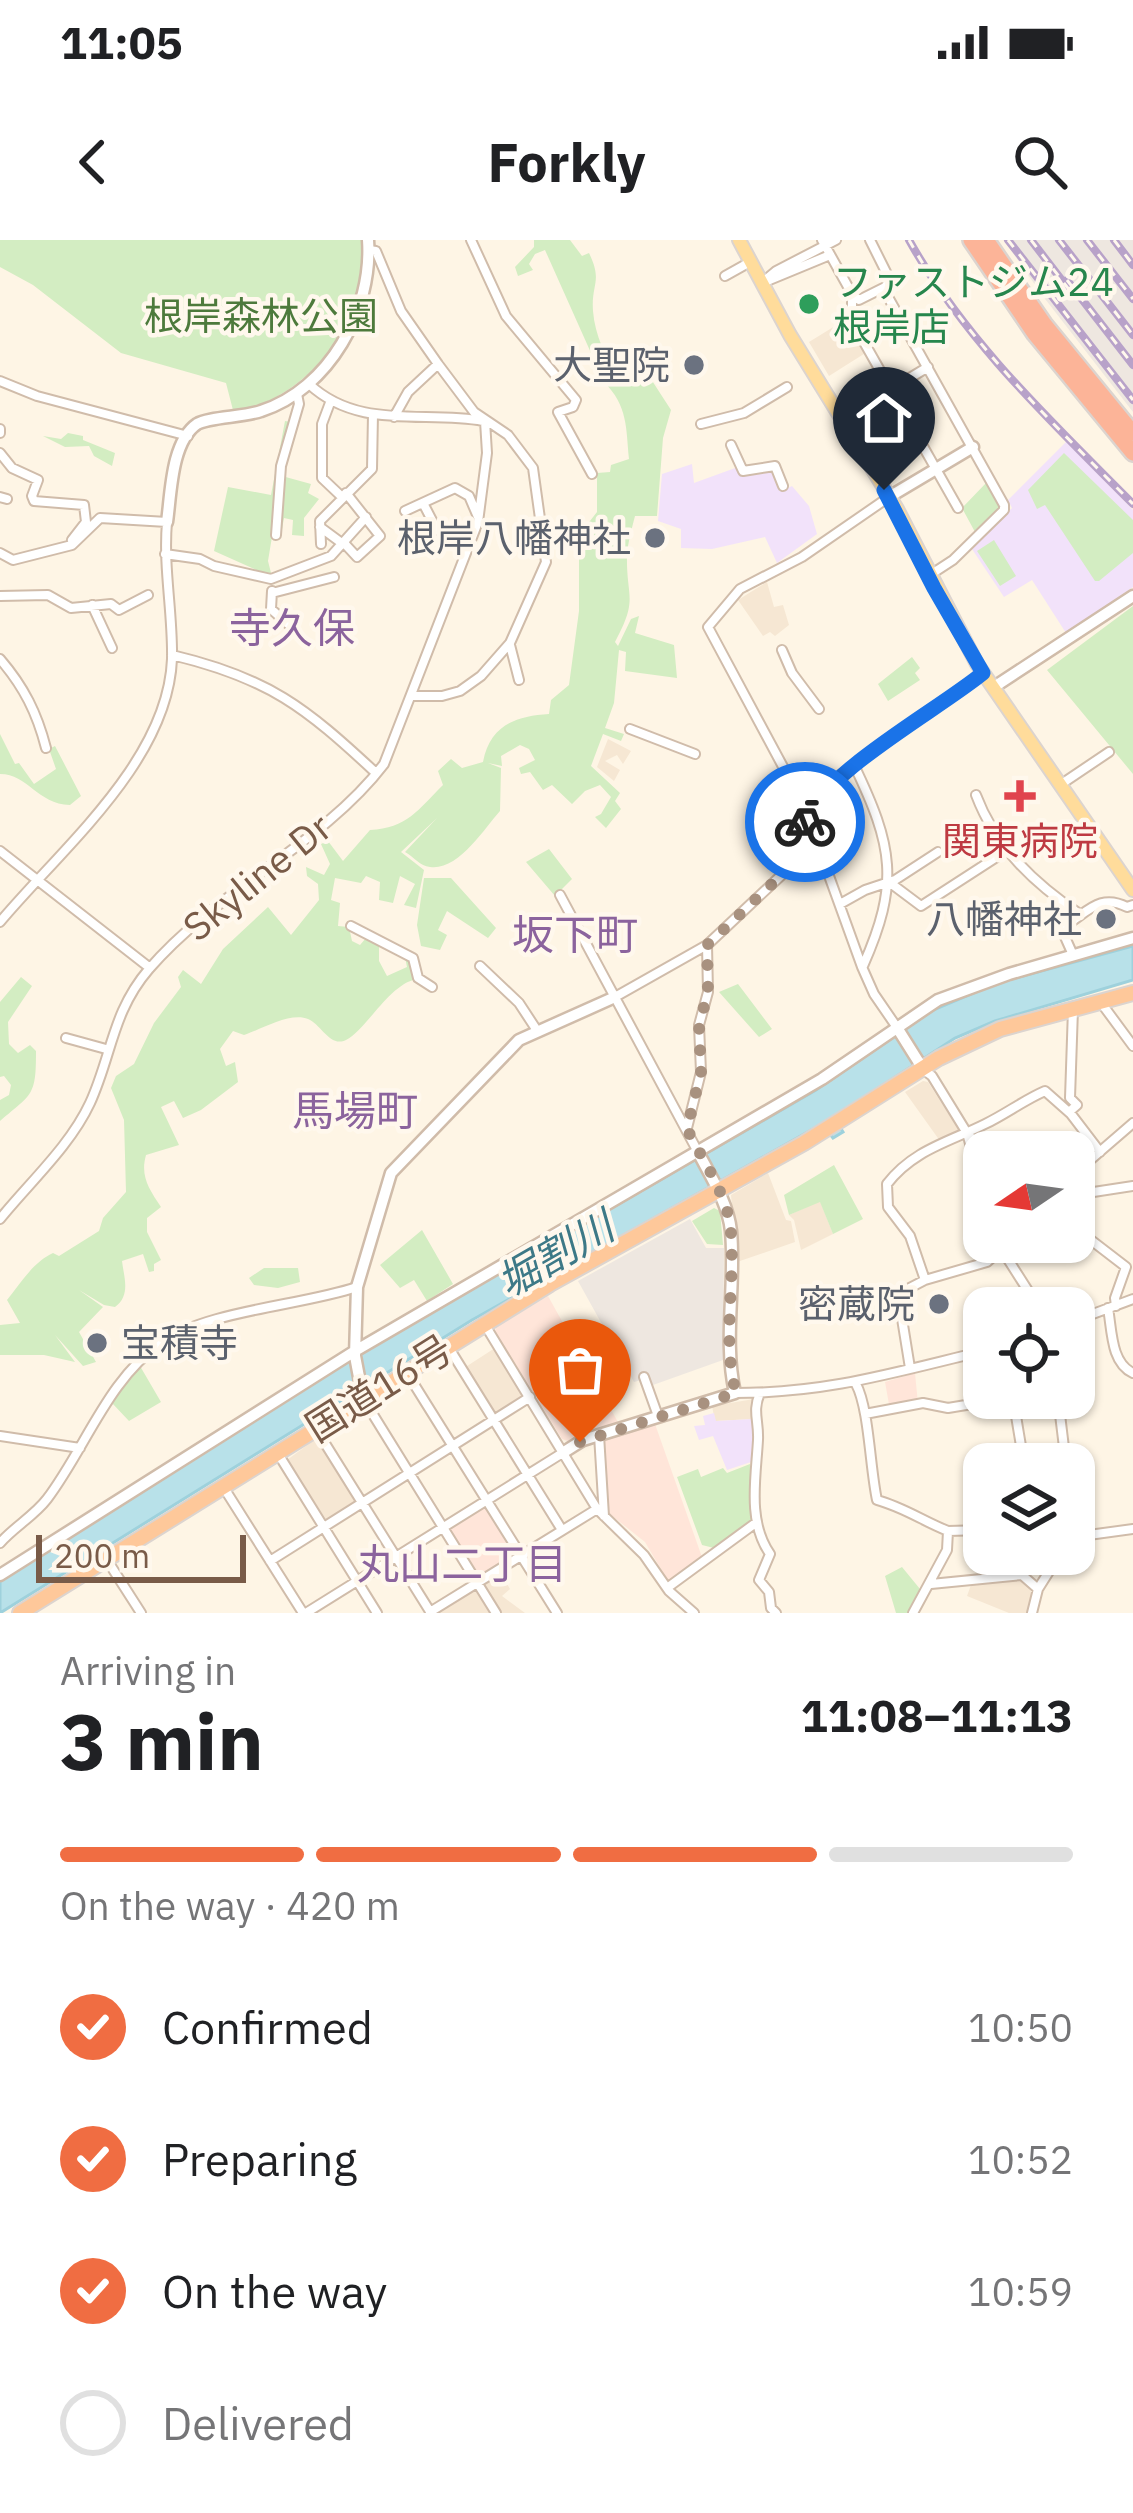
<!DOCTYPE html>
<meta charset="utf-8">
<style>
body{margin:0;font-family:"IBM Plex Sans","Noto Sans JP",sans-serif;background:#f2f2f2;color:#202124;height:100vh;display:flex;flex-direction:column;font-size:45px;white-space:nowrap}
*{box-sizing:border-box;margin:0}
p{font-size:39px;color:#757577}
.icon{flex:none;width:66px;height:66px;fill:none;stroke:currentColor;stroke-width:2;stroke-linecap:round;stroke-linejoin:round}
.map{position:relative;height:1373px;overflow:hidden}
.sheet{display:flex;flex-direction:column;background:#fff;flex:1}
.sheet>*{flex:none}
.needle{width:78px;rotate:257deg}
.fabs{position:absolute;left:963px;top:891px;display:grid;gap:24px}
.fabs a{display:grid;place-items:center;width:132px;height:132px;border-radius:24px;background:#fff;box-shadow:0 3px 9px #0004;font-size:60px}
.scale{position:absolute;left:36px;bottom:30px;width:210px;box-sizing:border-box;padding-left:12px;border:6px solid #795b48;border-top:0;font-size:33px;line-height:42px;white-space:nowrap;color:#795b48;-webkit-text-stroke:9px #fff8ed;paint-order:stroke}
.pin{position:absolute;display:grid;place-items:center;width:102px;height:102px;color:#fff;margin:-123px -51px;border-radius:50% 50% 50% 0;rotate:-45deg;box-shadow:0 0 12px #0007}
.pin .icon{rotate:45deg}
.courier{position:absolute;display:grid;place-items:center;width:120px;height:120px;margin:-60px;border:9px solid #1a73e8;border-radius:50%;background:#fff;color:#222;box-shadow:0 3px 15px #0007}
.overview em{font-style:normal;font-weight:700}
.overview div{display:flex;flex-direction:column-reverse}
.overview{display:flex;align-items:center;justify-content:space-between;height:204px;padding:0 60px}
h1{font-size:78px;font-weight:700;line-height:90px}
.bar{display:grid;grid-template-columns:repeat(4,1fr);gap:18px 12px;align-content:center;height:144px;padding:0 60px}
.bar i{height:15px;border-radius:9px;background:#e0e0e0}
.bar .on{background:#f06d42}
.bar p{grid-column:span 4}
ol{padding:0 60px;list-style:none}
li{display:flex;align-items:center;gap:36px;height:132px}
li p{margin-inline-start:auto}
li .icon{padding:12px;border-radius:50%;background:#f06d42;color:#fff;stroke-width:4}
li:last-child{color:#757577}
li i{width:66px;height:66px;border:6px solid #e0e0e0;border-radius:50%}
.status{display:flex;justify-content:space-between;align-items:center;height:84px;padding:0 60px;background:#fff;direction:ltr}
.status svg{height:33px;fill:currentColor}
header{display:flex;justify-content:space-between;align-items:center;height:156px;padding:0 60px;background:#fff;font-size:54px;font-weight:700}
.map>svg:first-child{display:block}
</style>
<div class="status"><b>11:05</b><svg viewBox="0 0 49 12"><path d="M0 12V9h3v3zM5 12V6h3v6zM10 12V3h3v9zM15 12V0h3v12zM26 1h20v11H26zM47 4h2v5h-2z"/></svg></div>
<header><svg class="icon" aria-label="back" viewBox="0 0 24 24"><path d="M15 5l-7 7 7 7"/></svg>Forkly<svg class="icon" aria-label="search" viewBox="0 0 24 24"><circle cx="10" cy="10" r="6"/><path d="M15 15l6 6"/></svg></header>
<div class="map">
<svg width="1133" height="1373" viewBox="0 0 1133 1373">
<rect width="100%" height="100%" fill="#fef5e5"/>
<!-- residential -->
<path fill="#f6e7d3" d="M 848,78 L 867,112 L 829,136 L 809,102 Z
M 767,342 L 774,367 L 783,365 L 789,385 L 775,396 L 770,392 L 763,396 L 738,360 Z
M 608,499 L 631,511 L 623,524 L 617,515 L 605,521 L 620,530 L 614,541 L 597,527 Z
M 923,841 L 928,842 L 960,892 L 940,901 L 905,852 Z
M 768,933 L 786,980 L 791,981 L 795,1002 L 737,1022 L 731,955 Z
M 820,961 L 833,994 L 801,1010 L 794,980 L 789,975 Z
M 495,1108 L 525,1156 L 496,1176 L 464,1128 Z
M 754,1159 L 752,1179 L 715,1181 L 712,1166 Z
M 317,1198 L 358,1260 L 327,1281 L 287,1220 Z
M 500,1332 L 510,1349 L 502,1356 L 525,1373 L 500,1373 L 483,1346 Z
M 1021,1337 L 1032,1353 L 1027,1373 L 1009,1373 L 967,1356 L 972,1342 Z
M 474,1349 L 491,1373 L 436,1373 L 436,1372 Z"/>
<!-- commercial -->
<path fill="#ffe5d9" d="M 548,1056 L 619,1184 L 577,1195 L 568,1201 L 562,1199 L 495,1092 L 496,1087 Z
M 915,1133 L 918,1164 L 890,1170 L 885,1142 Z
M 655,1184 L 703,1320 L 669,1343 L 645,1302 L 606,1271 L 600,1201 Z
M 488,1266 L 517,1313 L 480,1338 L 448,1291 Z"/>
<!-- industrial -->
<path fill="#eee7e0" d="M 1004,0 L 1133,0 L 1133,172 L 1042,55 Z
M 690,979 L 706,1008 L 724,1008 L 723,1120 L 653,1145 L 660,1169 L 651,1171 L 641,1140 L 634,1142 L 578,1041 Z"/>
<!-- education -->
<path fill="#f2e2fa" d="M 1066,202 L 1133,270 L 1133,347 L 1066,393 L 1032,340 L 1004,357 L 972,309 L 1012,268 L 1008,260 Z
M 692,224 L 694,243 L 738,227 L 778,227 L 788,248 L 792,246 L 809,266 L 817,294 L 777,323 L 765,297 L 712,309 L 681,308 L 681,289 L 658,281 L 662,234 Z
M 714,1173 L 716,1181 L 752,1179 L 755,1202 L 751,1222 L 727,1230 L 713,1196 L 699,1200 L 694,1186 L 705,1185 L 703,1176 Z"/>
<!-- green -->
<path fill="#d3edc2" d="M 0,0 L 362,0 C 364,84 316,152 234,174 L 226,143 L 121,113 L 33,45 L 0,27 Z
M 534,0 L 570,0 L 582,16 L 589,13 C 603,42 591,43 593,71 C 595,96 606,116 617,138 L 629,140 L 649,136 L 671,170 L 663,198 L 657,276 L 635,276 C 632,288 628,302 627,315 C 626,358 639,358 615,402 L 618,406 L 631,379 L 639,376 L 635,393 L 674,405 L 677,438 L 625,431 L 626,412 L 619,410 L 614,463 L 605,488 L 624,494 L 621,501 L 603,494 L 591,526 L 620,553 L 615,561 L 621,569 L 606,588 L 595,577 L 601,574 L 611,557 L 600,545 L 585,551 L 572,564 L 552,545 L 543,550 L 530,532 L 521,534 L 519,528 L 535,520 L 529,509 L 520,505 L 501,516 L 502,526 L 488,523 L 501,528 L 500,571 C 484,589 458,631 430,627 C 420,626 414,617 405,612 L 437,578 L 401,612 L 424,630 L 416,668 L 404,665 L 415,644 L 400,636 L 393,663 L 379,660 L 380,642 L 366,636 L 361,643 L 335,638 L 331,660 L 340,663 L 338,686 L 349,687 L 352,701 L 360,705 L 366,698 L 379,706 L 379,721 L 387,736 L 407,727 L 405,717 L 414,722 L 417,739 C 389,744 367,789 346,800 C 330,808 321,784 308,779 C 290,772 262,789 244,795 L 233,791 L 220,809 L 226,826 L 235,822 L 238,842 L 201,870 L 183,878 L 174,861 L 161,867 L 179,905 L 146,915 C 140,936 149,949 161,967 L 147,978 L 147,992 L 161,1020 L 154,1024 L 154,1031 L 149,1032 L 143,1014 L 122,1021 C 124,1038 131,1055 115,1067 L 104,1065 L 79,1050 L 103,1067 L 79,1092 L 96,1122 L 83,1126 L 55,1095 L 75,1122 L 44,1115 L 0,1115 L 0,1085 L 20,1083 L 7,1060 C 21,1043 33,1022 53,1013 L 59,1016 L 99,991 L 103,978 L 126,952 L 124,880 L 111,848 L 116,836 L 134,824 L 154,783 L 181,747 L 178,737 L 183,730 L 201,744 L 223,709 L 268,667 L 291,695 L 319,660 L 318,644 L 307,636 L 306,627 L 324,635 L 330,624 L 321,604 L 328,601 L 343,621 L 370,590 C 407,588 418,570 443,545 L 438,531 L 451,519 L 462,528 L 483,522 C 490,485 516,476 549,474 L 551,460 L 569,445 L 579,371 L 579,295 L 597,272 L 597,233 L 610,232 L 611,225 L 629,219 C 626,188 628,166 604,142 L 545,10 L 535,14 L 529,24 L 533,30 L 518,36 L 515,27 L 534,7 Z
M 285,181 L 291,182 L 268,321 L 272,337 L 214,311 L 228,247 L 271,255 Z
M 68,193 L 83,196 L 83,200 L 115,213 L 112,226 L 94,216 L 89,206 L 65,207 L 43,196 L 61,199 Z
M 1064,213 L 1133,280 L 1133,313 L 1099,341 L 1095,341 L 1045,265 L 1037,269 L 1028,250 Z
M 282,236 L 311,244 L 308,253 L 319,259 L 304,278 L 304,296 L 292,295 L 293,280 L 284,278 L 281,295 L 277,295 Z
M 987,242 L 1000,269 L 975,292 L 962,268 Z
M 994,300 L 1016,336 L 1000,346 L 977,311 Z
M 1133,366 L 1133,534 L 1047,430 Z
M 912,417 L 920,428 L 915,433 L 920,440 L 888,461 L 878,444 Z
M 0,494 L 15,524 L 19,523 L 34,544 L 56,529 L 49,509 L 55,506 L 81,556 L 70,565 C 37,564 28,534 0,534 Z
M 549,609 L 572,639 L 555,656 L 526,622 Z
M 424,638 L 451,638 L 496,688 L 488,698 L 447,671 L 438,690 L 447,695 L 440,710 L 421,706 L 417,685 Z
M 21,737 L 32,746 L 8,782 L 9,804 L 18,813 L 30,805 L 36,811 C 36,856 33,853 0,881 L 0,860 L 9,855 L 11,845 L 4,836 L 0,837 L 0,762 Z
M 738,744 L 772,789 L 759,797 L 719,752 Z
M 834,925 L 863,979 L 833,994 L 820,962 L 789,975 L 784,955 Z
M 714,968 L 720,971 L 723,1005 L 707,1004 L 692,981 Z
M 422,990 L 453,1044 L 427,1061 L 414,1040 L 400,1048 L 380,1025 Z
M 264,1028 L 298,1028 L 300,1042 L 278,1048 L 254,1045 L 249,1038 Z
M 140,1126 L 161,1162 L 129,1181 L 112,1163 Z
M 750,1224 L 754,1281 L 714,1308 L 702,1305 L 677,1237 L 698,1229 L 701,1237 L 723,1228 L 727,1233 Z
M 902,1327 L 920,1349 L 909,1373 L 896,1373 L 885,1336 Z"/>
<!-- water -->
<path fill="#b8e1e9" stroke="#9ed1dc" stroke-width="3" d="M 1133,706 L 1133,740 L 995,781 L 955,798 L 834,877 L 843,892 L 833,898 L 822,884 L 472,1080 L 0,1373 L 0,1339 L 355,1116 L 816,850 L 933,770 L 997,743 Z"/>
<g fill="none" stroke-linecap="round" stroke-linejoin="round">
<!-- minor casing -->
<g stroke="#d0bcaa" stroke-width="12">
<path id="minor" d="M 471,0 L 506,76 L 576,160 L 573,167 L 558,172 L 592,234
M 822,0 L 852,54 L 859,60 L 885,47 L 890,40 L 870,0
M 369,10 L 376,11 L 401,71 L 438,124
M 725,36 L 750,22
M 767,41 L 830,15
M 763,42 L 776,31 L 836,0
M 883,48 L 1004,265 L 1004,270 L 953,320 L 930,335
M 852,54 L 852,81 L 958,268
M 0,141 L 37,156 L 188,196
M 309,144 C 359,191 426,170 483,181
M 331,160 L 322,184 L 322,238 L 342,257
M 394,177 L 408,152 L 438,124 L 474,172 L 508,195 L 533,228 L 546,322 L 510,403 L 481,436 L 460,451 L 442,456 L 412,456
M 842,179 L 928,127
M 701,184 L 744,173 L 787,147
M 0,189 L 0,193
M 731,205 L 743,231 L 775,226 L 783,246
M 0,213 L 12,228 L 38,240 L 32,256 L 34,261 L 84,265 L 86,282 L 72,300
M 0,257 L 7,259
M 889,257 L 802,317 L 740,349 L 708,387 L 803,564 L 862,727 L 874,754 L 896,786
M 423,263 L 437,290
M 405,271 L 455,248 L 469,256 L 478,277
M 320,287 L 343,304
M 276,295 L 281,226 L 299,164 L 297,154
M 344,303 L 357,317 L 380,296 L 346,253
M 321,304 L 320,281 L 372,229 L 373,174
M 0,313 L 13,320 L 72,305 L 100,278 L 167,282 C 163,328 173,373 172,419 C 168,521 62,608 0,682
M 165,314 L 200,319 L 214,326 L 271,339 L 331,316 L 366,277
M 272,351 L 271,369 L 288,384
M 272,353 L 334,337
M 0,356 L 48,355 L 71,368 L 111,364 L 119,370 L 148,355
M 92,365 L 112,408
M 510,405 L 519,440
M 782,410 L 792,433 L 819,469
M 172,415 C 269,438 305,467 376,533
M 0,419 C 24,447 37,473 46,508
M 630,489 L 695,514
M 854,525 C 893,606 900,643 863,726
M 1060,545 L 1109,512
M 976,555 C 996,608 1035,644 1081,675
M 0,611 L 150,728
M 889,642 L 921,666 L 1006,611
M 560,655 L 698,912
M 840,664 L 865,650 L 895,640 L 938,612
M 351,686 L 413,718 L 418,738 L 432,747
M 1073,715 L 1061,688 C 1086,675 1098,652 1127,667 L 1133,665
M 480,726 L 519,763 L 538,792
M 615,757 L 707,705 L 788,629 L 813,564 L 842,534 L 983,433
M 1102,764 L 1133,806
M 66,798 L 106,809
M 924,830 L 932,836 L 967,893 L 984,954
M 1069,872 L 1077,865 L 1070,858 L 1073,769
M 687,888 L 701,832 L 699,785 L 708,752 L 707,705
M 969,896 L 990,912
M 1074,934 L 1133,883
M 1074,955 L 1133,946
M 0,979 C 30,942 70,906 90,863 C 112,815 112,772 149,729 C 217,650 323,604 384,524 L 478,282 L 487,213 L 485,181
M 1074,987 L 1126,1027 L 1115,1058 L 1116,1066
M 997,1002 L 1039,1068
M 925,1040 L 910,996 L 888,967 L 887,944 C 913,910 949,902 985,884 C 1006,874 1024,860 1045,851 L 1071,874 L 1100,912
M 1108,1068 C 1112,1091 1111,1123 1133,1133
M 1074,1081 L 1133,1059
M 485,1085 L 597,1269 L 644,1315 L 669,1351 L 694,1373
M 449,1108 L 562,1290
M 910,1128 L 898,1054 L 925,1040 L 987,1022 L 1000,1010
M 407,1133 L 557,1373
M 644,1137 L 658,1176
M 856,1144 C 869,1168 870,1228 877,1260 C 903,1267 923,1281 948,1291 L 947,1310 L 913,1373
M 735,1153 C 829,1153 895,1132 984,1111
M 760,1153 C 752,1171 759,1181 758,1200 C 756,1237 747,1281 770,1314 L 759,1340 L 769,1352 L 771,1368 L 776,1373
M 1013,1158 L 1022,1212 L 1027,1224
M 1058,1158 L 1066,1224
M 364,1160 L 496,1373
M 865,1174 L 923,1163 L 948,1168 L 1008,1158
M 316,1189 L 431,1373
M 599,1195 L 604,1276
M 0,1196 L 80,1208
M 277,1212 L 377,1373
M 224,1248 L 303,1373
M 948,1291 L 984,1290
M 1074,1297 L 1133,1289
M 0,1303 C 14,1287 34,1276 47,1259 C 85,1209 108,1139 161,1103 C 209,1070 300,1066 357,1047
M 107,1320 L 141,1373
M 270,1321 L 530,1157
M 931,1344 L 1022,1335 L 1038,1349
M 667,1348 L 757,1282
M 430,1372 L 597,1269
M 306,1373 L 564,1212
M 1032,1373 L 1038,1349 L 1060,1314"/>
</g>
<!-- tertiary casing -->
<g stroke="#d0bcaa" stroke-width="15">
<path id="tertiary" d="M 889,257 L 973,207
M 167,282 C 171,254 171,202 197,184 C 208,177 245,177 261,171 C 329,149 373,70 368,0
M 994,447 L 1133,356
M 896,786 L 923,829
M 363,1158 L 355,1116 L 357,1047 L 391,933 L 519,800 L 615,757
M 564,1212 L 583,1200 L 735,1153 C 723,1099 736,1046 731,991 C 728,963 711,937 698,912
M 0,1335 L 355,1111 L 822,839 L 938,760 L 1009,734 L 1133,698"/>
</g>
<!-- primary casing -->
<g stroke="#dcd4cf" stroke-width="16">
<path id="primary" d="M 739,0 L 790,95 L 897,269 L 977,424 L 1133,650"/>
</g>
<!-- trunk casing -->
<g stroke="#dcd4cf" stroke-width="18">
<path id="trunk" d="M 20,1373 L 550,1044 L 804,903 L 939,818 L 1000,789 L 1133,753"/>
</g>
<!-- motorway casing -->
<g stroke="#dcd4cf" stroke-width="20">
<path id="motorway" d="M 971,0 L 1035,94 L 1133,213
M 986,0 L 1044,84 L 1133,193"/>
</g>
<!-- minor -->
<use href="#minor" stroke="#fff" stroke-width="8"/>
<!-- tertiary -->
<use href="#tertiary" stroke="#fff" stroke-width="10"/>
<!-- primary -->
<use href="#primary" stroke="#ffdc9b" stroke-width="12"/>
<!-- trunk -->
<use href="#trunk" stroke="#fec89a" stroke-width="14"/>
<!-- motorway -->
<use href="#motorway" stroke="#fcb498" stroke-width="15"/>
<!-- rail casing -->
<g stroke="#b8a2c9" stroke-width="8">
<path id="rail" d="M 909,0 C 966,102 1052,182 1133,264
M 1008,0 L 1133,160
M 1031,0 L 1074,56
M 1059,0 L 1133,95
M 1087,0 L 1133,59
M 1114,0 L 1133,25
M 1067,40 L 1133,125"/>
</g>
<!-- rail -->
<use href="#rail" stroke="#fff8ed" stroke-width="3" stroke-dasharray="9" stroke-linecap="butt"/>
</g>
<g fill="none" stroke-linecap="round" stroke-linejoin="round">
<!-- done -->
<path stroke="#a8917f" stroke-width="12" stroke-dasharray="0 21.6" d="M 580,1202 L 736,1153 C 722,1100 735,1047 731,993 C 729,957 703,921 687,889 L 701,832 L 699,785 L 708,752 L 707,705 L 788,629 L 805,582"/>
<!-- route -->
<path stroke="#1a73e8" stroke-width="15" d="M 805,582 C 823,532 938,470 983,433 L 934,348 L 884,250"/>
</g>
<!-- markers -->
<circle fill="#2e9e5b" stroke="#fff8ed" stroke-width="4.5" cx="809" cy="64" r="12"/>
<g fill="#6b7280" stroke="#fff8ed" stroke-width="4.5">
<circle cx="694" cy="125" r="12"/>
<circle cx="655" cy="298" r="12"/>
<circle cx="1106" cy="679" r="12"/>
<circle cx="939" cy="1064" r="12"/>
<circle cx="97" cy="1103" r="12"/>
</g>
<path fill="#e0444e" stroke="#fff8ed" stroke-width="4.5" d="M1014 538h12v12h12v12h-12v12h-12v-12h-12v-12h12z"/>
<g text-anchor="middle" stroke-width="9" stroke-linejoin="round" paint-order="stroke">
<!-- leisure labels -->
<g font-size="39" fill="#27864d" stroke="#fff8ed" text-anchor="start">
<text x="833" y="56">ファストジム24<tspan x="833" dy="45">根岸店</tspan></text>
</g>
<!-- park labels -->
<g font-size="39" fill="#4d7a3c" stroke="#fff8ed">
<text x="261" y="90">根岸森林公園</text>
</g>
<!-- worship labels -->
<g font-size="39" fill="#5b616d" stroke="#fff8ed" text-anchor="end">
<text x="670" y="139">大聖院</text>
<text x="631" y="312">根岸八幡神社</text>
<text x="1082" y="693">八幡神社</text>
<text x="915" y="1078">密蔵院</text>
<text x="121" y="1117" text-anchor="start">宝積寺</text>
</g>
<!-- health labels -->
<g font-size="39" fill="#be3a42" stroke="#fff8ed">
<text x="1020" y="615">関東病院</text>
</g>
<!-- street labels -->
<g font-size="39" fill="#795b48" stroke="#fff8ed">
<text transform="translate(257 637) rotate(-39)" y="14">Skyline Dr</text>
<text transform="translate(379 1148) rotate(-32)" y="14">国道16号</text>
</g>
<!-- neighbourhood labels -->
<g font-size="42" fill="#8b639d" stroke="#fff8ed">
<text x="292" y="403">寺久保</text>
<text x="575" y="710">坂下町</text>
<text x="355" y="886">馬場町</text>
<text x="462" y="1339">丸山二丁目</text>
</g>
<!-- water labels -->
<g font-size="42" font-style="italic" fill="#3d7987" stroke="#fff8ed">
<text transform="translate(555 1014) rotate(-30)" y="15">堀割川</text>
</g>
</g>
</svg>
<div class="fabs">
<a><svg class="needle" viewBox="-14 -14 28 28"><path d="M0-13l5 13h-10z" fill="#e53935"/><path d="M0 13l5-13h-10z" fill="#757577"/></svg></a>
<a><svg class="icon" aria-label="locate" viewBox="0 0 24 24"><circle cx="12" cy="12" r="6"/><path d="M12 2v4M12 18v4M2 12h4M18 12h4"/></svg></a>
<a><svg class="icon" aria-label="layers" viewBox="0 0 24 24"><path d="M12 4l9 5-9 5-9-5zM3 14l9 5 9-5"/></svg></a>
</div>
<div class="scale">200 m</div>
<div class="pin" style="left:580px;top:1202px;background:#ea580c"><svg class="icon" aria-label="bag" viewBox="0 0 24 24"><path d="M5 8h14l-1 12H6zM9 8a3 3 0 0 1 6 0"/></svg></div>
<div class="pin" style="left:884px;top:250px;background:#1f2937"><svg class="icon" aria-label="home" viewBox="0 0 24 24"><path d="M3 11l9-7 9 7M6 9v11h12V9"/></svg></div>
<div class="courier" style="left:805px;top:582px"><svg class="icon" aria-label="bike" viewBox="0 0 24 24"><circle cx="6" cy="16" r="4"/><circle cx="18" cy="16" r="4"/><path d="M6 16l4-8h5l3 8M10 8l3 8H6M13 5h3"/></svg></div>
</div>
<section class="sheet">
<div class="overview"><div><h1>3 min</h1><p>Arriving in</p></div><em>11:08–11:13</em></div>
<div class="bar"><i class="on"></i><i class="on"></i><i class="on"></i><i></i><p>On the way · 420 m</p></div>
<ol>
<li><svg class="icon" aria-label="check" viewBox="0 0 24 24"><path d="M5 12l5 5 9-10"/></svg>Confirmed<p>10:50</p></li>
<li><svg class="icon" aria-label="check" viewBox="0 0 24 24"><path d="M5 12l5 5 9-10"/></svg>Preparing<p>10:52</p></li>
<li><svg class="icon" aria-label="check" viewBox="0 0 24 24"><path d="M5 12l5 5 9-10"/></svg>On the way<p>10:59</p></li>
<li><i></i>Delivered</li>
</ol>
</section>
